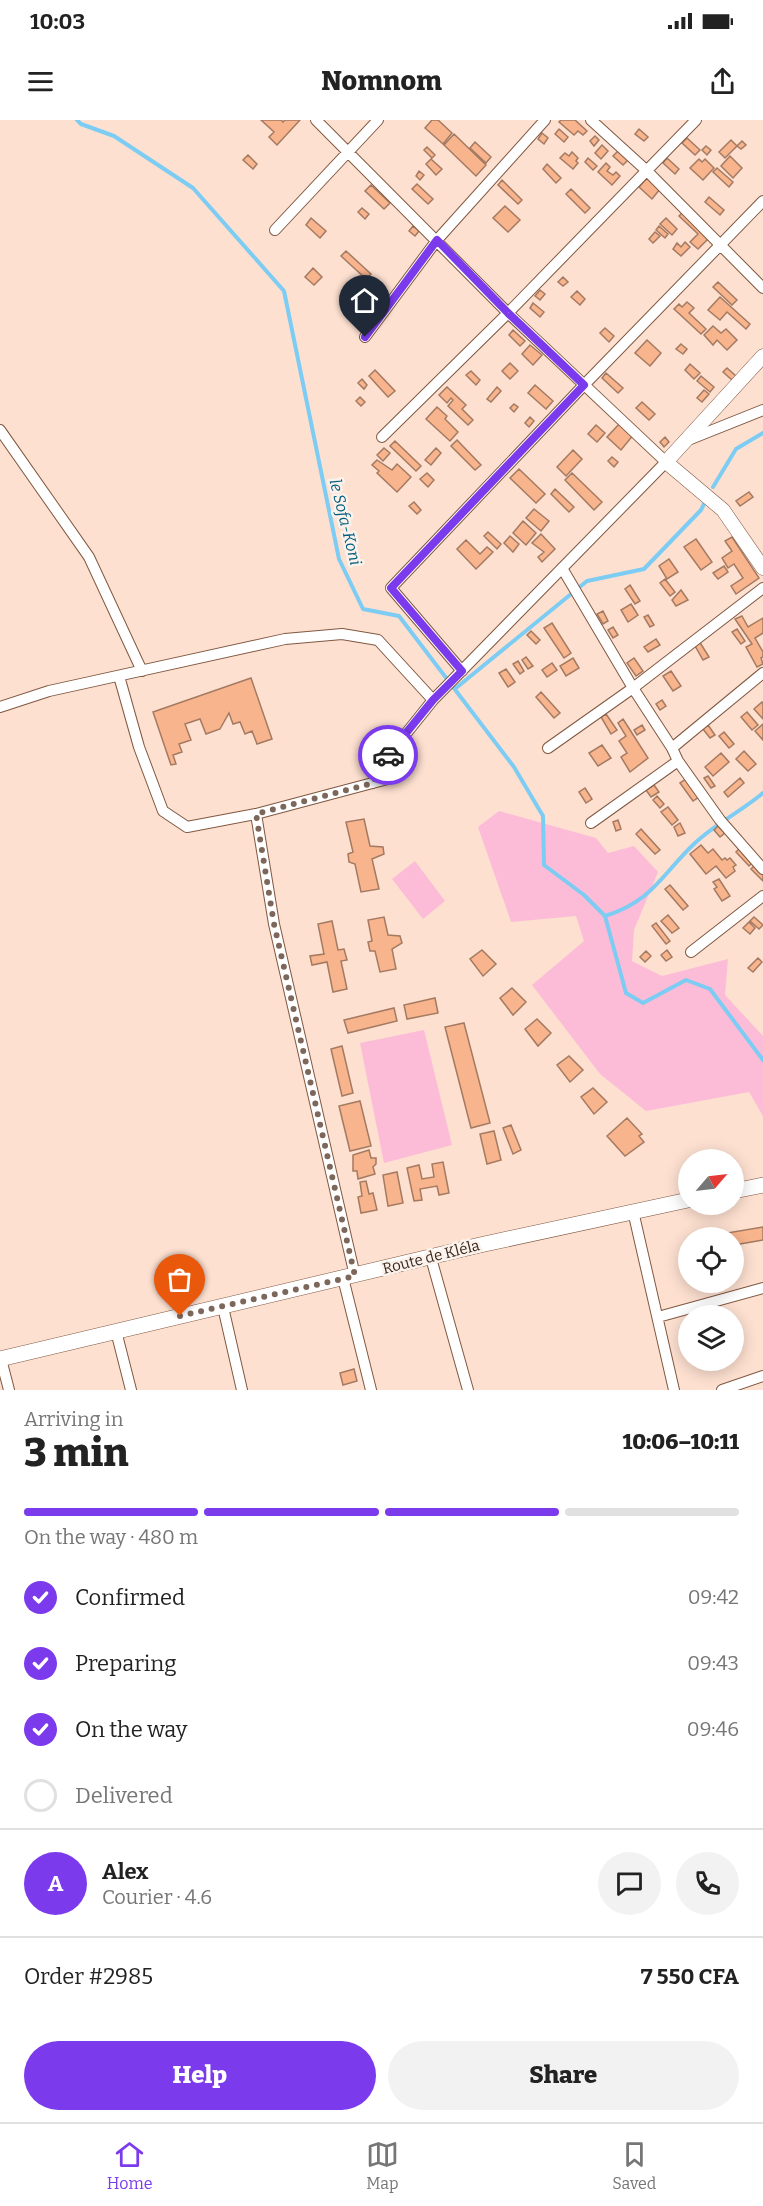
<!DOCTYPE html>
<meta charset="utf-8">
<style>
body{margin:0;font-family:Bitter,serif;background:#f2f2f2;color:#222;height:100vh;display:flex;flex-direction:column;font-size:22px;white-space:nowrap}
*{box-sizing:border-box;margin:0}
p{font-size:20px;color:#767676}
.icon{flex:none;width:33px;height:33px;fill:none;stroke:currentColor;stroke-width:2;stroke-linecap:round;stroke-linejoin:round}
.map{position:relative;height:1270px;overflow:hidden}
.drawer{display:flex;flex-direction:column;background:#fff;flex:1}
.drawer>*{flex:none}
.needle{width:39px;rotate:62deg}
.buttons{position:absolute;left:678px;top:1029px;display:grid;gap:12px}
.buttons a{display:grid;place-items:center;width:66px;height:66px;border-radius:50%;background:#fff;box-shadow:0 3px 15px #0003;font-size:30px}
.pin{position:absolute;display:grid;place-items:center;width:51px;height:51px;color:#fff;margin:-62px -26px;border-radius:50% 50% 50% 0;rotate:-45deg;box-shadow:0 0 6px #0007}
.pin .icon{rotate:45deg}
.courier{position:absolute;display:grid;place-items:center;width:60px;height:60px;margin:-30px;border:4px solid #7c3aed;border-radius:50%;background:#fff;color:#222;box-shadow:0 2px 8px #0007}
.summary em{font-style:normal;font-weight:800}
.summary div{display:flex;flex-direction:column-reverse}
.summary{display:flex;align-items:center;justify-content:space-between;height:102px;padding:0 24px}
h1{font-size:39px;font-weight:800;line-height:45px}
.bar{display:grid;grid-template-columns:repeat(4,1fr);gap:9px 6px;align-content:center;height:72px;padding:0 24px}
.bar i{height:8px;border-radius:4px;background:#e0e0e0}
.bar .current{background:#7c3aed}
.bar p{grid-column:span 4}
.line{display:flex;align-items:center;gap:15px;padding:0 24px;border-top:2px solid #e0e0e0}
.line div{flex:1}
.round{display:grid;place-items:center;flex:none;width:63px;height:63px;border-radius:32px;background:#f2f2f2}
ol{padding:0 24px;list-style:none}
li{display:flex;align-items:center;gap:18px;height:66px}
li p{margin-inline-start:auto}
li .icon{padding:6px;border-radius:50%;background:#7c3aed;color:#fff;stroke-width:4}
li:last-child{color:#767676}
li i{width:33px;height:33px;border:3px solid #e0e0e0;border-radius:50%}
.cta{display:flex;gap:12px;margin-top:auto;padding:12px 24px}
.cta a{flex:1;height:69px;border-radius:36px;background:#7c3aed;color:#fff;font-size:24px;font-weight:800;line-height:69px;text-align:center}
.cta a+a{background:#f2f2f2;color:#222}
.status{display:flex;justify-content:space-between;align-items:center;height:42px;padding:0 30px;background:#fff;direction:ltr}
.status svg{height:16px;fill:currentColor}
header{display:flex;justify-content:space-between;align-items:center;height:78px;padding:0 24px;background:#fff;font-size:27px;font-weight:800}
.menu{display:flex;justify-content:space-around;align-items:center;height:84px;border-top:2px solid #e0e0e0;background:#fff;font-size:16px;color:#767676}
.menu a{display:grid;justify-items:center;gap:3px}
.menu .current{color:#7c3aed}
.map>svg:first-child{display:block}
</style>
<div class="status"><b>10:03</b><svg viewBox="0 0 49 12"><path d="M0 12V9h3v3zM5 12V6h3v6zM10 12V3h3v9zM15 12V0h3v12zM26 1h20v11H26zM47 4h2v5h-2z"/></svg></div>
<header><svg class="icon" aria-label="menu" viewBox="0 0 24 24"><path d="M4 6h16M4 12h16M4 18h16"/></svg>Nomnom<svg class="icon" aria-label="share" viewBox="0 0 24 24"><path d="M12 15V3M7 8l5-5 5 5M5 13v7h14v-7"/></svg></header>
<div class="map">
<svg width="763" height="1270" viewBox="0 0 763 1270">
<rect width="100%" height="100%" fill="#fde0d0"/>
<!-- green -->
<path fill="#fcbcd7" d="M 499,691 L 596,718 L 608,733 L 634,726 L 658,752 L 634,810 L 632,841 L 662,856 L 728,839 L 725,875 L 763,916 L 763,996 L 749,972 L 646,991 L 600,954 L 532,865 L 584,821 L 576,796 L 511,802 L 478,707 Z
M 415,741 L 445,781 L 423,799 L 392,759 Z
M 424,910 L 452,1025 L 384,1043 L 360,923 Z"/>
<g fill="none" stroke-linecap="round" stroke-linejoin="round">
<!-- stream -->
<path stroke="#7dccf3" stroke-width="4" d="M 77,0 L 81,4 L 114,16 L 193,68 L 284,171 L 339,439 L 363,489 L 399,496 L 514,647 L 543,696 L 544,745 L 584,775 L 605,796 L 626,873 L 643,883 L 686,860 L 710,869 L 763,940
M 713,367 L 736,329 L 763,313
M 456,568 L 587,461 L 644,449 L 701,390 L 704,384
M 605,796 C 653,781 662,754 695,723 C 715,704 742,691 763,673"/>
</g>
<!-- building -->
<path fill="#f8b48c" stroke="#a47a62" stroke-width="1.5" d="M 261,0 L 281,0 L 283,2 L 285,0 L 300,0 L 277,25 L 269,17 L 274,12 Z
M 432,0 L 438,0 L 452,13 L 443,24 L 425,8 Z
M 561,0 L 575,0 L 587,11 L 583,15 L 578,11 L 574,15 L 559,2 Z
M 559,9 L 568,17 L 564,22 L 555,14 Z
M 639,9 L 648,17 L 644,21 L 635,14 Z
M 542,13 L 548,18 L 544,24 L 538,19 Z
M 454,14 L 486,45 L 476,56 L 444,25 Z
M 595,16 L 599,20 L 594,26 L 590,21 Z
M 687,18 L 700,30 L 695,35 L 682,23 Z
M 731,20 L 737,26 L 725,38 L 719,32 Z
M 742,21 L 746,25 L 741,29 L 737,26 Z
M 475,22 L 491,37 L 486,43 L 470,28 Z
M 602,25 L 608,31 L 601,39 L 595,33 Z
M 706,26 L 711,30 L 707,35 L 702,30 Z
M 427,27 L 435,35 L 432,38 L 424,30 Z
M 619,30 L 629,39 L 623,45 L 613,36 Z
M 572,32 L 578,38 L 576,41 L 578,43 L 573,49 L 560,38 L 565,33 L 569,36 Z
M 248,35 L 257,44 L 253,49 L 243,40 Z
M 730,36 L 742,48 L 733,58 L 721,46 Z
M 588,38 L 597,46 L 593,50 L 585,42 Z
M 667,38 L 679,49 L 675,54 L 663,43 Z
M 431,39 L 442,49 L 436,55 L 426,44 Z
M 699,39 L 702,42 L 705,39 L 714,48 L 703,60 L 690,48 Z
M 606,43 L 610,47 L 607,51 L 613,55 L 616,52 L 620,56 L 612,65 L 598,52 Z
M 547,44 L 561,58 L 556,63 L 543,49 Z
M 717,48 L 733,62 L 729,67 L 713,52 Z
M 419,51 L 424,55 L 420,60 L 416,56 Z
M 648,57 L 660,69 L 652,79 L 639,67 Z
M 502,60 L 522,80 L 518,84 L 498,65 Z
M 417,64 L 433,79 L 428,84 L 412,69 Z
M 371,65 L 390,83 L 384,89 L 365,71 Z
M 571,69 L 590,88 L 585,93 L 566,74 Z
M 709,77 L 724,90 L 720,95 L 705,82 Z
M 505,86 L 520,100 L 508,112 L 493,98 Z
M 362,88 L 369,94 L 365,99 L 358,92 Z
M 685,90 L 711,116 L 698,129 L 690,122 L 698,114 L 679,96 Z
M 311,98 L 326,111 L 320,118 L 306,105 Z
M 666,98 L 677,109 L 672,115 L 660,104 Z
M 413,106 L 419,111 L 415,116 L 409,111 Z
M 659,106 L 668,114 L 665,118 L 656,110 Z
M 655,112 L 660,116 L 653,123 L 649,119 Z
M 685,122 L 690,127 L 681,136 L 673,129 L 677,123 L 681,127 Z
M 346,131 L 371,154 L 366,159 L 341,136 Z
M 313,148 L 322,157 L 314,165 L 305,157 Z
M 563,157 L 568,162 L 563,166 L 558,162 Z
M 718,162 L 737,180 L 732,185 L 713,167 Z
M 365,163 L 370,168 L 364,174 L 359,169 Z
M 540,170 L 545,174 L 540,180 L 535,176 Z
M 577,171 L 585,179 L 580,185 L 571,177 Z
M 720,177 L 750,204 L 746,209 L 727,192 L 720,200 L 708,190 Z
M 687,182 L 694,188 L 689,193 L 706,209 L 701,214 L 674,189 L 679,184 L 682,187 Z
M 533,183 L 544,192 L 540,197 L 530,188 Z
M 713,206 L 721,213 L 726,209 L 737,220 L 727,230 L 717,220 L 713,225 L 704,215 Z
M 605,208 L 614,216 L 609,222 L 600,213 Z
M 513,210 L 525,221 L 520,226 L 509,215 Z
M 647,220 L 661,233 L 650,246 L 635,233 Z
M 681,224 L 687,229 L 683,234 L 676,229 Z
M 530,225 L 542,235 L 533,245 L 522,234 Z
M 510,243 L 518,251 L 510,259 L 502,251 Z
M 690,244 L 700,253 L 694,259 L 685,250 Z
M 727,248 L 736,256 L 732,260 L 723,252 Z
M 375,250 L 395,271 L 388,277 L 369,256 Z
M 471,251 L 480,260 L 476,265 L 466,255 Z
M 606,253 L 623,268 L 618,273 L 602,258 Z
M 701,256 L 714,267 L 710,272 L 697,261 Z
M 362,259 L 367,265 L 364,269 L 358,263 Z
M 535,265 L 553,281 L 546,289 L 528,273 Z
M 447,267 L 466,285 L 462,289 L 473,300 L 468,305 L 448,286 L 453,280 L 451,278 L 447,283 L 439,275 Z
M 497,267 L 501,271 L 491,282 L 487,279 Z
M 704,270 L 709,274 L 702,282 L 697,278 Z
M 360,277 L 365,282 L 361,286 L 356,281 Z
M 642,282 L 655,294 L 649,300 L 636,288 Z
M 514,284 L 518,287 L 514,292 L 510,288 Z
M 437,287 L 447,296 L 445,299 L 458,312 L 450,321 L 426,299 Z
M 530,297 L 534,301 L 529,307 L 525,303 Z
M 621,302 L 634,314 L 621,330 L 607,317 Z
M 596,305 L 605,313 L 597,322 L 588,314 Z
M 665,317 L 669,322 L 664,327 L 660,322 Z
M 457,320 L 481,345 L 475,350 L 451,326 Z
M 395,321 L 421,346 L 416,351 L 390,326 Z
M 384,328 L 390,333 L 383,341 L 377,335 Z
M 436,328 L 441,333 L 431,345 L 425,340 Z
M 573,330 L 582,339 L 566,356 L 557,347 Z
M 612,337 L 618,342 L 614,347 L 608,341 Z
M 377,340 L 392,350 L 397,344 L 411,357 L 397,372 L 377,353 L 379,351 L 372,345 Z
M 519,349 L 545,374 L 536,383 L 510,358 Z
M 427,353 L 434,360 L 428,367 L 420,359 Z
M 572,353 L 602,382 L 594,390 L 565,360 Z
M 555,369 L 574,387 L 569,392 L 551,374 Z
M 749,372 L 753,377 L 740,386 L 736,381 Z
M 414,382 L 421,390 L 417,394 L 409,386 Z
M 534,389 L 549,401 L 541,411 L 526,398 Z
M 523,401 L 536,413 L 526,425 L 513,413 Z
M 488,412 L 501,424 L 497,429 L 484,416 Z
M 541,414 L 555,429 L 542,442 L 538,437 L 544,432 L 532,423 Z
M 510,416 L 519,424 L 513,432 L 504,423 Z
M 732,417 L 759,458 L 736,474 L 731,466 L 743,458 L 734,444 L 728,448 L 722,438 L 732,431 L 725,421 Z
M 696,419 L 712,442 L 701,450 L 684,427 Z
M 466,420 L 480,434 L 487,427 L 493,432 L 476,449 L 457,429 Z
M 669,439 L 678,452 L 667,459 L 659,446 Z
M 724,446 L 728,452 L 718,459 L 713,453 Z
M 665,459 L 675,472 L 670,476 L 660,463 Z
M 630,465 L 640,481 L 635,484 L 625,469 Z
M 681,470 L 688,480 L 676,486 L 672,480 Z
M 631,484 L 638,495 L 628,502 L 621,490 Z
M 603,491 L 608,501 L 603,504 L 597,494 Z
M 648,495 L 654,505 L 650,507 L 644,497 Z
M 742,496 L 748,507 L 763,498 L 763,513 L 755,518 L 763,532 L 763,537 L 761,538 L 763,544 L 757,547 L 746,527 L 752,524 L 735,499 Z
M 552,503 L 571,533 L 564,538 L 544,508 Z
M 613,507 L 618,515 L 613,518 L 608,510 Z
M 737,509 L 745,521 L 741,524 L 732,512 Z
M 531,511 L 540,520 L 536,524 L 527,515 Z
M 656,519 L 660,525 L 648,532 L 644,527 Z
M 699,521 L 709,537 L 703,540 L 694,524 Z
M 526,537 L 533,546 L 528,549 L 522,540 Z
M 573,538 L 579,548 L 566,556 L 560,546 Z
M 634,538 L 643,551 L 636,556 L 627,543 Z
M 518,541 L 524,551 L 520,554 L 513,544 Z
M 552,543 L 557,550 L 547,557 L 542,550 Z
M 506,549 L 515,562 L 508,567 L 499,553 Z
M 671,551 L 681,566 L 673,571 L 663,556 Z
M 251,558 L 272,619 L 257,624 L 252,611 L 245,614 L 240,602 L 233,604 L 229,593 L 220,609 L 206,614 L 200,599 L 185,604 L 191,620 L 179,624 L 182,632 L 173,635 L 176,644 L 171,645 L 153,592 Z
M 541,572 L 560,593 L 554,598 L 536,577 Z
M 662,580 L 666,586 L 660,590 L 656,584 Z
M 762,582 L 763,584 L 763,599 L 754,589 Z
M 747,592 L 758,605 L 752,610 L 741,597 Z
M 606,594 L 617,610 L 611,614 L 601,597 Z
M 623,599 L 648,638 L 630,652 L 621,637 L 627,633 L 619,621 L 626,616 L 618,603 Z
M 763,604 L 763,620 L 755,611 Z
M 642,605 L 645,610 L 637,615 L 634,610 Z
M 708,605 L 715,615 L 710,618 L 703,609 Z
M 724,612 L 734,624 L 729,628 L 719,616 Z
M 602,625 L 611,638 L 598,646 L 589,633 Z
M 744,631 L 756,644 L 748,651 L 736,639 Z
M 721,633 L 729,642 L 713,656 L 705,647 Z
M 708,656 L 715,666 L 711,668 L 704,658 Z
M 689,657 L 702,675 L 693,681 L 680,663 Z
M 740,658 L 744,663 L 728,677 L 724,672 Z
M 654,665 L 659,672 L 651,677 L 646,670 Z
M 585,668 L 592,679 L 586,683 L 579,672 Z
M 657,676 L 664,684 L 660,688 L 653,680 Z
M 668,687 L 678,700 L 672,705 L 661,692 Z
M 364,699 L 370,726 L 383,727 L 384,734 L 372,739 L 379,769 L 361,772 L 355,744 L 349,742 L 348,734 L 353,732 L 346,702 Z
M 618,700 L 621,709 L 616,711 L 613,702 Z
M 680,703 L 685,713 L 678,716 L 674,707 Z
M 718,706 L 725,713 L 720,717 L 714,710 Z
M 641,709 L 660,730 L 655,734 L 636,714 Z
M 701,725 L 708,733 L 713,729 L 722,740 L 725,738 L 727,740 L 730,738 L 736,745 L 733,747 L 735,751 L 726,758 L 716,746 L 706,754 L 690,734 Z
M 741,727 L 754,741 L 749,746 L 736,732 Z
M 756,744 L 763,751 L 763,761 L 751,749 Z
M 719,759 L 730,776 L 722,781 L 714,769 L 717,767 L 713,762 Z
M 670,765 L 688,786 L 683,790 L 665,769 Z
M 668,795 L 679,808 L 672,813 L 661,801 Z
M 384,797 L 388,815 L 400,816 L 402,823 L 392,829 L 396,849 L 380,852 L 375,831 L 370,831 L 368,822 L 372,821 L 368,800 Z
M 754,797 L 763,805 L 759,809 L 750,801 Z
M 332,801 L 338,830 L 344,829 L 347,840 L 341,841 L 347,869 L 333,872 L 327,842 L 312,845 L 310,836 L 324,834 L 318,804 Z
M 749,802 L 755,808 L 750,814 L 743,808 Z
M 656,803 L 670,821 L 666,824 L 652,806 Z
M 482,830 L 496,844 L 483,856 L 470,839 Z
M 667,830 L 672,837 L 666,841 L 661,835 Z
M 646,831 L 651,836 L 645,842 L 640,837 Z
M 758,838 L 762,842 L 753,852 L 748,848 Z
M 512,868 L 526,882 L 513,895 L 500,878 Z
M 435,878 L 438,893 L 407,899 L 404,885 Z
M 394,888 L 397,901 L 348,913 L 344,900 Z
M 537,899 L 551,913 L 538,926 L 525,909 Z
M 464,903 L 490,1003 L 471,1008 L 445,907 Z
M 342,926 L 353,973 L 342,976 L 331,929 Z
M 569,936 L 583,950 L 570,962 L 557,945 Z
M 593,968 L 607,982 L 594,994 L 581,977 Z
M 360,981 L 371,1026 L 350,1031 L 339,986 Z
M 627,998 L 642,1014 L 639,1016 L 644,1022 L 625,1036 L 607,1016 Z
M 511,1005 L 521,1030 L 513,1034 L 503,1008 Z
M 494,1011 L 501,1040 L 487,1044 L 480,1014 Z
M 369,1030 L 371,1038 L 376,1038 L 376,1044 L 373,1047 L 375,1054 L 358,1059 L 357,1051 L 353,1051 L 353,1035 Z
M 443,1042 L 449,1073 L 439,1075 L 437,1066 L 420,1069 L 422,1080 L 414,1081 L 407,1048 L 419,1045 L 422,1059 L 434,1057 L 432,1044 Z
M 397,1052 L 403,1083 L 388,1086 L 383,1055 Z
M 366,1061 L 369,1074 L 373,1073 L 377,1090 L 361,1093 L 358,1077 L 362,1076 L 360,1062 Z
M 763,1107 L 763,1120 L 734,1125 L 734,1118 L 722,1118 L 721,1114 Z
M 354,1249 L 357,1261 L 343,1265 L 340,1253 Z"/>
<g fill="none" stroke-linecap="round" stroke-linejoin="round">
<!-- minor casing -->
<g stroke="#805841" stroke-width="12">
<path id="minor" d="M 316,0 L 508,193 L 666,342 L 433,580 L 384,641 L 373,663
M 591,0 L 647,51 L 763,168
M 275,110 L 378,0
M 365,217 L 437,120 L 545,0
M 0,310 L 89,437 L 142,551
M 382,317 L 508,193 L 696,0
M 688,320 L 763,290
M 562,448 L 633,568 L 672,628 L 678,641 L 720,700 L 763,749
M 462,551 L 391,468 L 584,265 L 763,81
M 119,556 L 139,627 L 163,691 L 187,707 L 256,694 L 395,657
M 0,587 L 49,571 L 285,519 L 342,514 L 378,520 L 433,580
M 548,628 L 633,568 L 763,468
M 672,628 L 763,553
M 256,694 L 274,804 L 355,1156
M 591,703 L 678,641
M 691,832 L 763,776
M 633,1091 L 674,1270
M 431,1138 L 468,1270
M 343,1158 L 371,1270
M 223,1187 L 242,1270
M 658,1197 L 763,1168
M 116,1211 L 131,1270
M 1,1239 L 9,1270
M 722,1270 L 763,1256"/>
</g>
<!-- tertiary casing -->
<g stroke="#805841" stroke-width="15">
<path id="tertiary" d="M 763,236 L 666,342 L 723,390 L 763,448"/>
</g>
<!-- secondary casing -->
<g stroke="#805841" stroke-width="16">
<path id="secondary" d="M 734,1071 L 763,1065
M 0,1239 L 480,1125 L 688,1080"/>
</g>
<!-- minor -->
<use href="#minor" stroke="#fff" stroke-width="10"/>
<!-- tertiary -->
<use href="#tertiary" stroke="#fff" stroke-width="14"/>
<!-- secondary -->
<use href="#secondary" stroke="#fff" stroke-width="15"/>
</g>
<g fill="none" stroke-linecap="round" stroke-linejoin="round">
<!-- done -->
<path stroke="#7d675b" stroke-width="6" stroke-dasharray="0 10.8" d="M 180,1196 L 355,1156 L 274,804 L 256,694 L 373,663 L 388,635"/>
<!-- route -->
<path stroke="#7c3aed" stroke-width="8" d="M 365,217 L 437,120 L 508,193 L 584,265 L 391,468 L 462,551 L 433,580 L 388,635"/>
</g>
<g text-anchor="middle" stroke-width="5" stroke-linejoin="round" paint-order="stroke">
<!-- street labels -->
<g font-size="15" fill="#38261c" stroke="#fbf2ec">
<text transform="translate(431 1137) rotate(-14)" y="5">Route de Kléla</text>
</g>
<!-- water labels -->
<g font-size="16" font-style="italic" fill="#005c7c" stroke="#fbf2ec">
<text transform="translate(346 402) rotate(76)" y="6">le Sofa-Koni</text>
</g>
</g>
</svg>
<div class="buttons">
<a><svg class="needle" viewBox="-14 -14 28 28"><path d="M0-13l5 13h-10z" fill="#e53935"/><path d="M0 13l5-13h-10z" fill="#767676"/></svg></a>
<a><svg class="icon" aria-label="locate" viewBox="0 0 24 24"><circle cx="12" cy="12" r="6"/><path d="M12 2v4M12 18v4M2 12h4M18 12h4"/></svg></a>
<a><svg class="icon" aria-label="layers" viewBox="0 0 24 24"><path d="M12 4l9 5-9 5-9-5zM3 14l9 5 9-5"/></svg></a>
</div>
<div class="pin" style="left:180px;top:1196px;background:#ea580c"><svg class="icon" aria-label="bag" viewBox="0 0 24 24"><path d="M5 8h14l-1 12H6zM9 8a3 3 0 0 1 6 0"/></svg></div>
<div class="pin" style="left:365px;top:217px;background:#1f2937"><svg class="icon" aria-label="home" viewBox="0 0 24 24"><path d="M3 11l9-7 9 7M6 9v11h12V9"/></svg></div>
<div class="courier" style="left:388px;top:635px"><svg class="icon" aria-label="car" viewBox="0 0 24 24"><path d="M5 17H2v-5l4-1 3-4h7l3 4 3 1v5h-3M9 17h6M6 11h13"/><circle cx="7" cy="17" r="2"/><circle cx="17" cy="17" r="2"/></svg></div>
</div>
<section class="drawer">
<div class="summary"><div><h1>3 min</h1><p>Arriving in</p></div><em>10:06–10:11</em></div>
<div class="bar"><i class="current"></i><i class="current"></i><i class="current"></i><i></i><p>On the way · 480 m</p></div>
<ol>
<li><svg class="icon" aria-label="check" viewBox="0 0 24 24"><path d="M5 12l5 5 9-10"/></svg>Confirmed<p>09:42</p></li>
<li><svg class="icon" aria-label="check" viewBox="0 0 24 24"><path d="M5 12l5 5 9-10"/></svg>Preparing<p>09:43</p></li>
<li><svg class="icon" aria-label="check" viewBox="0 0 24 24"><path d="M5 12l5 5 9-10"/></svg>On the way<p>09:46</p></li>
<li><i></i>Delivered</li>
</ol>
<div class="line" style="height:108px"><b class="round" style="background:#7c3aed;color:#fff">A</b><div><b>Alex</b><p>Courier · 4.6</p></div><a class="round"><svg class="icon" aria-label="chat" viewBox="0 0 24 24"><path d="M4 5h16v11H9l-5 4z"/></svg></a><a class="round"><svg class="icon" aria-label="phone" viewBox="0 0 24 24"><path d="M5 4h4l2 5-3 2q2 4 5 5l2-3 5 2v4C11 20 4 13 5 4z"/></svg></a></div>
<div class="line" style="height:78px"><div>Order #2985</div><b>7 550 CFA</b></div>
<div class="cta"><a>Help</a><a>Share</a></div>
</section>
<nav class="menu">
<a class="current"><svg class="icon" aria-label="home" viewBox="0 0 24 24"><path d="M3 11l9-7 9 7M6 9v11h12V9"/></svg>Home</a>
<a><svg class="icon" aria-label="map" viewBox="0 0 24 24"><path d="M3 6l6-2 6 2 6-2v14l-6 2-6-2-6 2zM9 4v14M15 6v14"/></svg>Map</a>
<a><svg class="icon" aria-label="saved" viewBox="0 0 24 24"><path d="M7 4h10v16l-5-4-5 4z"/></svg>Saved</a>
</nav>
